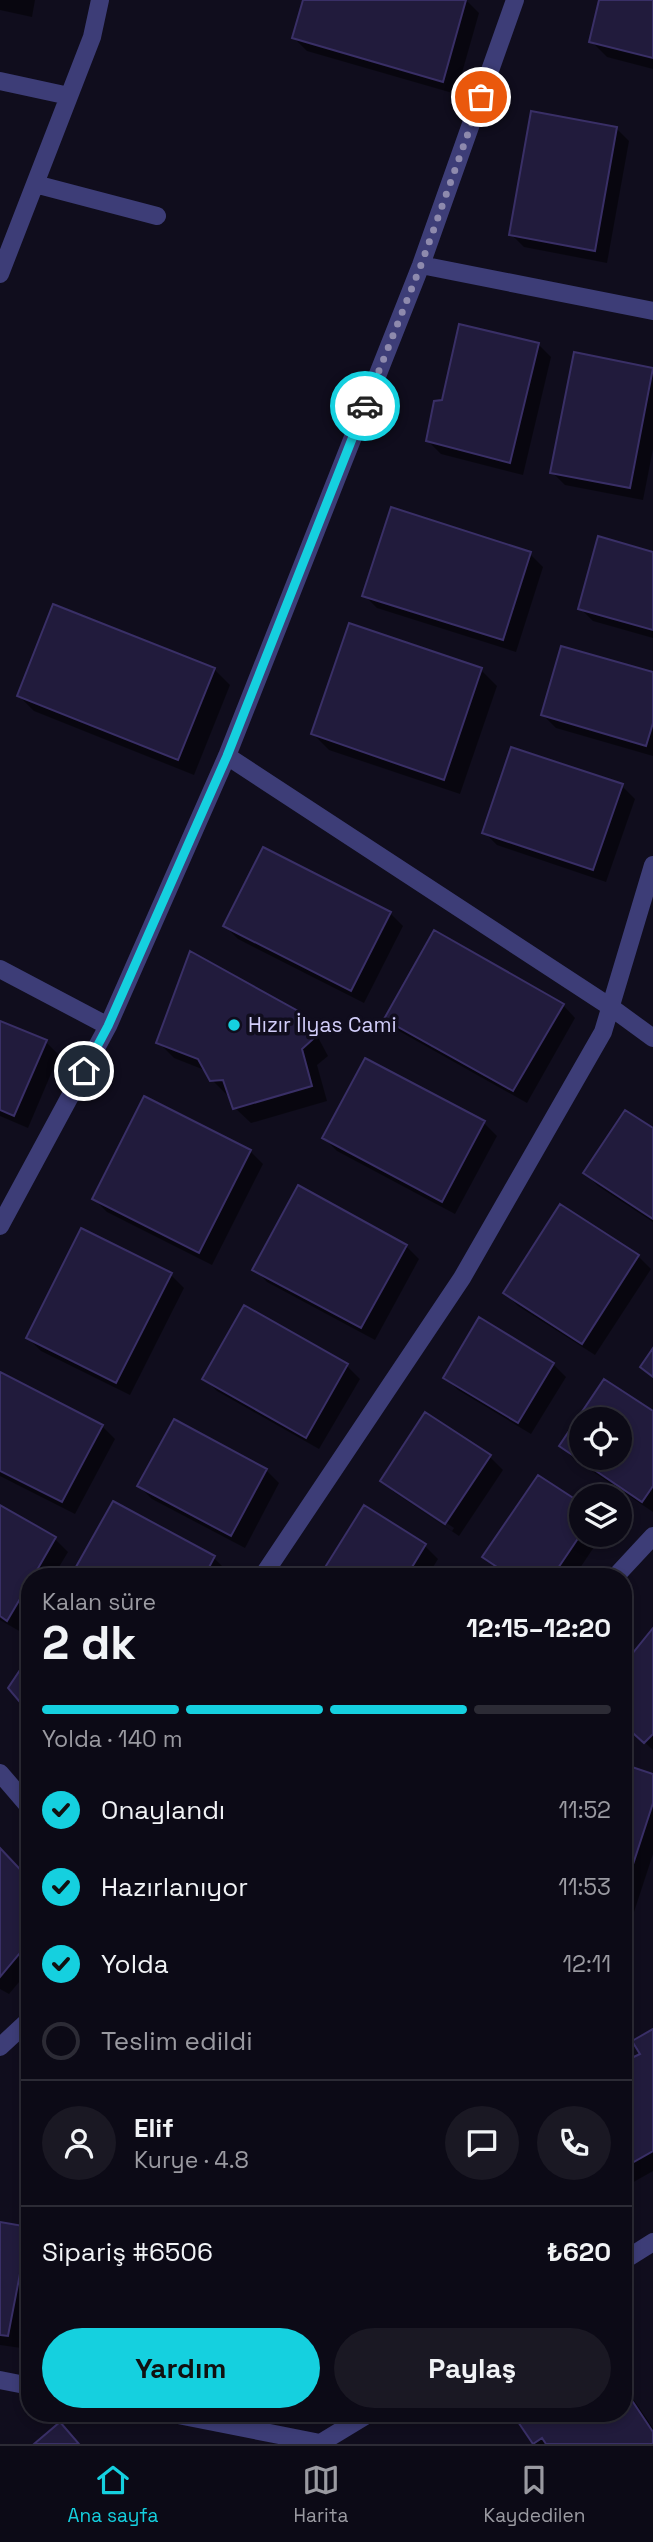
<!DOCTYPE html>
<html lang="tr">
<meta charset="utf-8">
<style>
body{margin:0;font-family:"Space Grotesk",sans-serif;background:#1a1823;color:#f1f3f6;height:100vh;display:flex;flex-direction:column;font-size:26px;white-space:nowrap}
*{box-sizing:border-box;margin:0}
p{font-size:23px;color:#9a9aa1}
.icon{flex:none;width:38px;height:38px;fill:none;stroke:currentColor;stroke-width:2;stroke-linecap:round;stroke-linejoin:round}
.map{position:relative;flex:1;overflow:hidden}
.drawer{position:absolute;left:21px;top:1568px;width:611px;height:854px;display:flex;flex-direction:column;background:#0c0a16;border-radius:28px;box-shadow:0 4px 10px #0003,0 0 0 2px #2c2b35}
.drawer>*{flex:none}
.fabs{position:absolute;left:569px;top:1407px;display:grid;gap:14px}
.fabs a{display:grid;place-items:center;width:63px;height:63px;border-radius:50%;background:#0c0a16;box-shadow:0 4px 10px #0003,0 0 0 2px #2c2b35;font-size:35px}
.pin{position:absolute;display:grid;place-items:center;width:60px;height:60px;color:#fff;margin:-30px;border:4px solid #fff;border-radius:50%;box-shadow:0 2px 7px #0007}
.courier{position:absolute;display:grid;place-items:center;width:70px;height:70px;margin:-35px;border:5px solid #15d0df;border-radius:50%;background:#fff;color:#222;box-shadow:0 2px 9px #0007}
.head em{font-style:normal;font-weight:700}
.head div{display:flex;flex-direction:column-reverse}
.head{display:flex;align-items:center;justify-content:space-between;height:119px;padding:0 21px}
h1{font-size:46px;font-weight:700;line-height:52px}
.bar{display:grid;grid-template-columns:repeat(4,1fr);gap:10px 7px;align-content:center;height:84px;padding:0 21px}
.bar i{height:9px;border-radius:5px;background:#2c2b35}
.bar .current{background:#15d0df}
.bar p{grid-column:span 4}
.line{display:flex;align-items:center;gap:18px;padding:0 21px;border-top:2px solid #2c2b35}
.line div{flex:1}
.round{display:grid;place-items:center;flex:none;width:74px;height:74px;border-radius:37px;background:#1a1823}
ol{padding:0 21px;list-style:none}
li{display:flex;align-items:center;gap:21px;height:77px}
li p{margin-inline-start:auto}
li .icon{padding:7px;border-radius:50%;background:#15d0df;color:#111;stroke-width:4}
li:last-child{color:#9a9aa1}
li i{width:38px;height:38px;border:4px solid #2c2b35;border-radius:50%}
.button{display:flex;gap:14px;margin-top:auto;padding:14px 21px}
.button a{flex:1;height:80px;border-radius:42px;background:#15d0df;color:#111;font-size:28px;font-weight:700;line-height:80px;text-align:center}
.button a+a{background:#1a1823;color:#f1f3f6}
.menu{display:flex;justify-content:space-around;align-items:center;height:98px;border-top:2px solid #2c2b35;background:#0c0a16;font-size:19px;color:#9a9aa1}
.menu a{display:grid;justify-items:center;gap:4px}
.menu .current{color:#15d0df}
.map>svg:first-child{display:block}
</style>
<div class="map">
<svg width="653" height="2444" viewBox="0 0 653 2444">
<rect width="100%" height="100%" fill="#100d1d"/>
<!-- shadow -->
<path fill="#0007" fill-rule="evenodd" d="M 0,0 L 35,0 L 32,17 L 0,10 Z
M 305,0 L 466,0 L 479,13 L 456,94 L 307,51 L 294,38 Z
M 601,0 L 653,0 L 653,69 L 607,57 L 591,41 Z
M 616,128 L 629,141 L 607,263 L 524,247 L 511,234 Z
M 538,344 L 551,357 L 523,475 L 441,454 L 428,441 L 444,402 Z
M 575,354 L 653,370 L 653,449 L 643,500 L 565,485 L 552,472 Z
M 653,553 L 653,638 L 593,621 L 580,608 Z
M 530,554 L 543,567 L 516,652 L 377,608 L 364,595 Z
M 214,669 L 230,685 L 194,775 L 34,711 L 19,696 Z
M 481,670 L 497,686 L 460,794 L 329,750 L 313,734 Z
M 653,674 L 653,756 L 556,728 L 543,715 Z
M 622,786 L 635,799 L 606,882 L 497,845 L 484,832 Z
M 264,850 L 390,913 L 403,926 L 364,1003 L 238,939 L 225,926 Z
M 563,1005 L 575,1018 L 527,1103 L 399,1031 L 386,1018 Z
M 297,1012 L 313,1028 L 328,1056 L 317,1065 L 327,1101 L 251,1123 L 235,1108 L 231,1096 L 228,1096 L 212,1080 L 207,1071 L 174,1058 L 158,1042 Z
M 0,1023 L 46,1042 L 59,1055 L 28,1128 L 0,1116 Z
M 484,1123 L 497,1136 L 455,1214 L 337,1151 L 324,1138 Z
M 653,1130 L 653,1222 L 598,1186 L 585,1173 Z
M 250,1151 L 263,1164 L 212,1265 L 107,1212 L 94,1199 Z
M 406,1246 L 419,1259 L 375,1340 L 267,1282 L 255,1269 Z
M 638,1256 L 651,1269 L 595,1355 L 518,1306 L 505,1293 Z
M 171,1275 L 184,1288 L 130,1395 L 41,1351 L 28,1338 Z
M 553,1364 L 566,1377 L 531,1434 L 458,1390 L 445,1377 Z
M 347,1366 L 360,1379 L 319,1449 L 217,1391 L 204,1378 Z
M 0,1374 L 102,1426 L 115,1439 L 75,1514 L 0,1476 Z
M 605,1381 L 653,1414 L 653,1512 L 574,1459 L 561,1446 ZM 581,1419 L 620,1419 L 620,1458 L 581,1458 Z
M 490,1457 L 503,1470 L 459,1536 L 395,1493 L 382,1480 ZM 394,1488 L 454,1528 L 452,1531 L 394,1492 Z
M 266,1470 L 279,1483 L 245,1548 L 152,1499 L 139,1486 Z
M 581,1505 L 581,1535 L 602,1535 L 574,1577 L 508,1577 L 485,1557 Z
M 0,1507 L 55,1539 L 68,1552 L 53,1577 L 30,1577 L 30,1617 L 21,1632 L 0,1620 Z
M 364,1508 L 425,1546 L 438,1559 L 427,1577 L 321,1577 Z
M 214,1558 L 227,1571 L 223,1577 L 77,1577 Z
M 653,1631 L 653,1750 L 623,1722 L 623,1668 Z
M 623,1766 L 653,1776 L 653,1854 L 634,1912 L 623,1908 Z
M 0,1850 L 30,1881 L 30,1969 L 9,1994 L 0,1989 Z
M 653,2031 L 653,2171 L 623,2188 L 623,2064 L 642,2055 Z
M 0,2223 L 30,2231 L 30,2301 L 21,2348 L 0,2345 Z
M 623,2384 L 653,2428 L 653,2444 L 535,2444 L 514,2413 L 623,2413 Z"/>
<!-- building -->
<path fill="#211b3c" stroke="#392f66" stroke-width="2" fill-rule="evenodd" d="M 303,0 L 466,0 L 443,82 L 292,38 Z
M 599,0 L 653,0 L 653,58 L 589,42 Z
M 531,111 L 617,127 L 595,251 L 509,235 Z
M 459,324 L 539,343 L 510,463 L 426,441 L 434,401 L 442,400 Z
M 574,352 L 653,368 L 630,488 L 550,473 Z
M 391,507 L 531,552 L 503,640 L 362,596 Z
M 598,536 L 653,552 L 653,630 L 578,609 Z
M 53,604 L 215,668 L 178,760 L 17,696 Z
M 349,623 L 482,668 L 444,780 L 311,734 Z
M 561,646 L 653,672 L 653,723 L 646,746 L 541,715 Z
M 511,747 L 623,784 L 593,870 L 482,833 Z
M 263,847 L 391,912 L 351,991 L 223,926 Z
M 434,930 L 564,1004 L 513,1091 L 384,1019 Z
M 190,951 L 298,1011 L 313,1039 L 302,1049 L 312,1086 L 233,1109 L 223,1080 L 210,1081 L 198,1059 L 156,1043 Z
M 0,1021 L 47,1040 L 14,1116 L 0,1110 Z
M 365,1058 L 485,1121 L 442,1202 L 322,1138 Z
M 144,1096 L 251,1150 L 199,1253 L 92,1199 Z
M 625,1110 L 653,1128 L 653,1219 L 583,1173 Z
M 298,1185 L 407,1245 L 361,1328 L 252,1270 Z
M 560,1204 L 639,1255 L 582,1344 L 503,1293 Z
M 81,1228 L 172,1273 L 116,1383 L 26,1338 Z
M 244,1305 L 348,1364 L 306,1438 L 202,1379 Z
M 479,1317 L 554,1363 L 518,1423 L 443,1378 Z
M 653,1348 L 653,1377 L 640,1367 Z
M 0,1372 L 103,1425 L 62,1502 L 0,1471 Z
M 604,1379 L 653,1411 L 653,1486 L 642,1502 L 559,1446 ZM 581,1419 L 620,1419 L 620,1458 L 581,1458 Z
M 425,1412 L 491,1455 L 445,1524 L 380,1481 Z
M 174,1419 L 267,1469 L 231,1536 L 137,1486 Z
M 538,1475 L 581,1503 L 581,1534 L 552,1577 L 512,1577 L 482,1557 Z
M 113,1501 L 215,1556 L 204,1577 L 77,1577 L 72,1574 Z
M 0,1505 L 56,1537 L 33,1577 L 30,1577 L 30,1582 L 7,1621 L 0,1616 Z
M 364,1505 L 426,1544 L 406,1577 L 319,1577 Z
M 653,1628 L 653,1734 L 644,1743 L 623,1724 L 623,1665 Z
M 30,1655 L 30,1714 L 8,1688 Z
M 623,1764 L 653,1774 L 653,1803 L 623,1895 Z
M 0,1848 L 30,1880 L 30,1941 L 0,1977 Z
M 653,2029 L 653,2151 L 623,2168 L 623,2062 L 640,2054 L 632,2041 Z
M 0,2222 L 29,2227 L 8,2336 L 0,2335 Z
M 623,2387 L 653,2432 L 653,2444 L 546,2444 L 542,2438 L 533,2444 L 512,2413 L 623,2413 Z
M 60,2422 L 79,2444 L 34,2444 Z"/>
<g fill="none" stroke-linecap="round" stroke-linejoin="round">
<!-- minor -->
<path stroke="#3d3d77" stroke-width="18" d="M 0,81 L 69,96
M 35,184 L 157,216
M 421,265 L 653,311
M 0,274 L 92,37 L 100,0
M 227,756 L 612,1008 L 653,1038
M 0,969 L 108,1026
M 0,1226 L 108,1026 L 227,756 L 421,265 L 515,0
M 262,1577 L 462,1278 L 603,1032 L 653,865
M 615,1577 L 653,1536
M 0,1773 L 30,1808
M 0,2047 L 30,2019
M 623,2261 L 653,2242
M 0,2380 L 30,2386
M 168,2413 L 320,2443
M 319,2444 L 370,2413"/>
</g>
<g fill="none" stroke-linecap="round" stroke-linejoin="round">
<!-- done -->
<path stroke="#8e8aad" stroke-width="7" stroke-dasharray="0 12.6" d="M 365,406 L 421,265 L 481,97"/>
<!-- route -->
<path stroke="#15d0df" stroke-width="9" d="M 84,1071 L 108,1026 L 227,756 L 365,406"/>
</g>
<!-- markers -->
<circle fill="#15d0df" stroke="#100d1d" stroke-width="2.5" cx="234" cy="1025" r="7"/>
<g text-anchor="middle" stroke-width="7" stroke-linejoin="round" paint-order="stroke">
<!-- poi labels -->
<g font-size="21" fill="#d2cefa" stroke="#100d1d" text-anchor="start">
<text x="248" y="1032">Hızır İlyas Cami</text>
</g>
</g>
</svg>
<div class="fabs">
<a><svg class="icon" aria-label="locate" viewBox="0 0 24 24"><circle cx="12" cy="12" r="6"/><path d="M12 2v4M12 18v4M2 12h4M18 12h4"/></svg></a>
<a><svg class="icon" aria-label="layers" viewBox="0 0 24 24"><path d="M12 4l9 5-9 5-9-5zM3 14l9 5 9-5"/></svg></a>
</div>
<div class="pin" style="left:481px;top:97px;background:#ea580c"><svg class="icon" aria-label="bag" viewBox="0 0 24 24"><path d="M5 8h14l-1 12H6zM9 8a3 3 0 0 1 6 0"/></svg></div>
<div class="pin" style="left:84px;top:1071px;background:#1f2937"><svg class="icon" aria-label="home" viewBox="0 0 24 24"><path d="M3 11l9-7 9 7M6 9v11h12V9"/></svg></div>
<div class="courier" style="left:365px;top:406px"><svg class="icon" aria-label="car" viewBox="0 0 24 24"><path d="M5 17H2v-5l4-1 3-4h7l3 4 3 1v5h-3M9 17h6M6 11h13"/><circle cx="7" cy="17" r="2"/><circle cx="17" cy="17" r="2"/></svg></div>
<section class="drawer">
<div class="head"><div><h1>2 dk</h1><p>Kalan süre</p></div><em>12:15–12:20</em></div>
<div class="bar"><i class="current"></i><i class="current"></i><i class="current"></i><i></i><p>Yolda · 140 m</p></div>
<ol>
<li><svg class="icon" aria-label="check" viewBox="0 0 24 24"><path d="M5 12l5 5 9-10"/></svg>Onaylandı<p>11:52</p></li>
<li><svg class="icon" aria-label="check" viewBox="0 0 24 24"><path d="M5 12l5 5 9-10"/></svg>Hazırlanıyor<p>11:53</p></li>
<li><svg class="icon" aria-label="check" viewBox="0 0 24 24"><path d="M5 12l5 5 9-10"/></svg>Yolda<p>12:11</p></li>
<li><i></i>Teslim edildi</li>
</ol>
<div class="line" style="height:126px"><a class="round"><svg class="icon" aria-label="person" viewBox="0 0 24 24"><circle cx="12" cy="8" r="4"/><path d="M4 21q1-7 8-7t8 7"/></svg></a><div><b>Elif</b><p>Kurye · 4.8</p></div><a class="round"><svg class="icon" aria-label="chat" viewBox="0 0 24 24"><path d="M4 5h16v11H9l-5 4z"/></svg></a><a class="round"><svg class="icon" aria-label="phone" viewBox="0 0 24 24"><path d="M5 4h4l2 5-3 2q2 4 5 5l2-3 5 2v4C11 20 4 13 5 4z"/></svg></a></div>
<div class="line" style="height:91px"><div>Sipariş #6506</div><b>₺620</b></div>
<div class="button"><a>Yardım</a><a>Paylaş</a></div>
</section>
</div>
<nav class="menu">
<a class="current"><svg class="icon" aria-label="home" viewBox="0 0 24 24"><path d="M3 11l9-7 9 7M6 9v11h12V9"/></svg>Ana sayfa</a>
<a><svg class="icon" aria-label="map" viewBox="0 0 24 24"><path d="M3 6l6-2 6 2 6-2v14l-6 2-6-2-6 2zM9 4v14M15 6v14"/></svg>Harita</a>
<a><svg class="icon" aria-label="saved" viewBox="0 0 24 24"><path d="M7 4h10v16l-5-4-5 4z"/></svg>Kaydedilen</a>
</nav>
